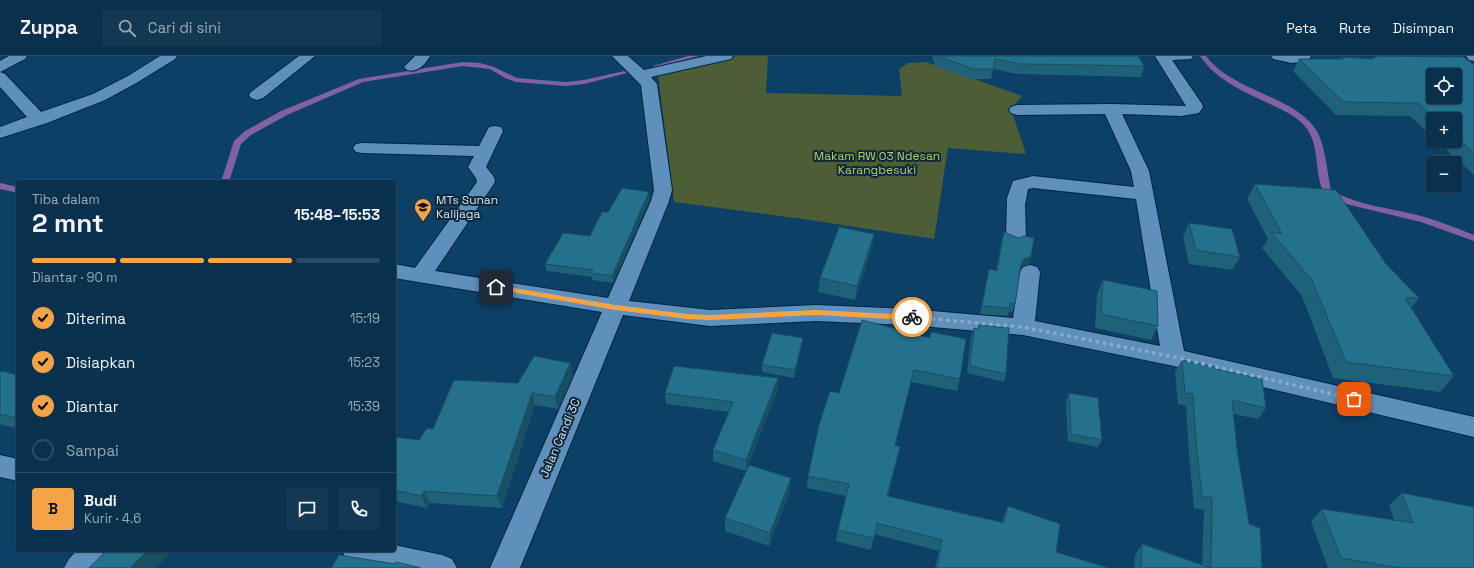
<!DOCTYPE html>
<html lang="id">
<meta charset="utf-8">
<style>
body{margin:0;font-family:"Space Grotesk",sans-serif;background:#123854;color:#f1f3f6;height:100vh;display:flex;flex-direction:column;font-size:15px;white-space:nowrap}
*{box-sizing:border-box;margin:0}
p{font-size:13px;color:#99a9b6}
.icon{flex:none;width:22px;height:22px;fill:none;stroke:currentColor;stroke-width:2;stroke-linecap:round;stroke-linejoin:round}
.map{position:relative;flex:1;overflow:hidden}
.panel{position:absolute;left:16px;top:124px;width:380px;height:372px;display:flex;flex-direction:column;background:#09304d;border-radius:4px;box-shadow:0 1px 3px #0004,0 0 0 1px #294b65}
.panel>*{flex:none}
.controls{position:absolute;left:1426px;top:12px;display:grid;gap:8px}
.controls a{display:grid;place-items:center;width:36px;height:36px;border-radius:4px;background:#09304d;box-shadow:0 1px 3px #0004,0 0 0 1px #294b65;font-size:20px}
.pin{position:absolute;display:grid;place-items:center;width:34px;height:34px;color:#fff;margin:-17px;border-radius:8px;box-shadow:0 2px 6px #0006}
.courier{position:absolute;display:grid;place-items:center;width:40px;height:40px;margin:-20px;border:3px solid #f4a345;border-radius:50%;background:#fff;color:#222;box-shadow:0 1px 5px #0007}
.summary em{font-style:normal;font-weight:700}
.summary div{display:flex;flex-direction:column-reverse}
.summary{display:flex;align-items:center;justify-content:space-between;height:68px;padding:0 16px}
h1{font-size:26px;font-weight:700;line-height:30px}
.bar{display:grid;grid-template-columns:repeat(4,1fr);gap:6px 4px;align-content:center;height:48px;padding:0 16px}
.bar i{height:5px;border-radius:3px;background:#294b65}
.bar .current{background:#f4a345}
.bar p{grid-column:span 4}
.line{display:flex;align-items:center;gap:10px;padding:0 16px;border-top:1px solid #294b65}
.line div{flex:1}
.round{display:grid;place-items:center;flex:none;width:42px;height:42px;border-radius:4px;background:#123854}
ol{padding:0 16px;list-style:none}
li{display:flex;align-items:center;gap:12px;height:44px}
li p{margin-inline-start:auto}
li .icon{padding:4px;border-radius:50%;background:#f4a345;color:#111;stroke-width:4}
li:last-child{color:#99a9b6}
li i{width:22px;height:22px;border:2px solid #294b65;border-radius:50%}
header{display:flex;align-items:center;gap:24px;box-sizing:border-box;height:56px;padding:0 20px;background:#09304d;border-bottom:1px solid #294b65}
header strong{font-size:19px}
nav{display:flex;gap:22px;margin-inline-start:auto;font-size:14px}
.search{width:280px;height:36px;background:#123854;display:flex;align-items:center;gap:10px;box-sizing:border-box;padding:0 14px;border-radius:4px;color:#99a9b6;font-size:15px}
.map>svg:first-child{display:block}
</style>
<header>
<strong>Zuppa</strong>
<div class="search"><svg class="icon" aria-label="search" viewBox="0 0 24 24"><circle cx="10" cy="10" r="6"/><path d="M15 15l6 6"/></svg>Cari di sini</div>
<nav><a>Peta</a><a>Rute</a><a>Disimpan</a></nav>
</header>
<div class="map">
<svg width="1474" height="512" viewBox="0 0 1474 512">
<rect width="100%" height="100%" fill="#0c4067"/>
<!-- green -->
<path fill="#4d5d35" d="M 738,0 L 768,0 L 766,37 L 902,40 L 899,13 L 908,7 L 926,6 L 1022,40 L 1011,53 L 1026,98 L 948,92 L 934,183 L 803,163 L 674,146 L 658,19 Z"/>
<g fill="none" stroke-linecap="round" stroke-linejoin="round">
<!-- stream -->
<path fill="#8261a2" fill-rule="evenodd" d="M 688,0 L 699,0 L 656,12 L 653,10 Z
M 1200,0 L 1206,0 C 1234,37 1298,40 1318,77 C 1326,94 1327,116 1331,134 C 1357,149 1384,151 1413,158 C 1434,163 1454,171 1474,179 L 1474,185 L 1421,166 L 1346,148 L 1324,137 C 1314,118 1320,91 1307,73 C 1299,61 1284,55 1272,49 C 1245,36 1217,25 1200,0 Z
M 463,6 L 480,7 L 494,11 L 517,22 L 566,26 L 584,24 L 624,15 L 627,17 L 584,28 L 566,30 L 516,26 L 505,22 L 490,13 L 463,10 L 363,26 L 287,59 L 251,79 L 241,88 L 229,126 L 221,126 L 234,85 L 245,75 L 281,55 L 359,23 Z
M 0,127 L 18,131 L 18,137 L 0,133 Z"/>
<!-- minor casing -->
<g stroke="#002643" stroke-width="2">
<path id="minor" d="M 9,0 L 27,0 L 25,3 L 0,16 L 0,5 Z
M 160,0 L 177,0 L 175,3 L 138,26 L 105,44 L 47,67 L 0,82 L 0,71 L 27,61 L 0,31 L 0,16 L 5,18 L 41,56 L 93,38 L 128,20 Z
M 299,0 L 315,0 L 263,42 L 257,44 L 251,42 L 249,39 L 251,36 Z
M 415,0 L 430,0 C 425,9 417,17 407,14 L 404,11 Z
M 612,0 L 628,0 L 644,14 L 706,0 L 733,0 L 731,3 L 651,21 L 657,28 L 672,134 L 669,145 L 629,245 L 710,254 L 816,249 L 909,253 L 1013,262 L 1020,216 L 1023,211 L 1030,209 L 1037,211 L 1040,216 L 1035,265 L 1160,290 L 1136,143 L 1033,132 L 1028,133 L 1025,149 L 1026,182 L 1023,186 L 1016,188 L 1009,186 L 1006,182 L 1007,142 L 1013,125 L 1033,120 L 1134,131 L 1131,115 L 1105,58 L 1017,59 L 1011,57 L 1009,54 L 1011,51 L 1017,49 L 1111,48 L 1186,50 L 1155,0 L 1193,0 L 1191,3 L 1172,4 L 1202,48 L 1203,51 L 1199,57 L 1181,60 L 1122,58 L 1149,115 L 1184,295 L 1474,361 L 1474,381 L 1174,310 L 1023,279 L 909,269 L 816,265 L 710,270 L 623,259 L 520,512 L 490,512 L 602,256 L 394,222 L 394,208 L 415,212 L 477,126 L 476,122 L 468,111 L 474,100 L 362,97 L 356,96 L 353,92 L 356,88 L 362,87 L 479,90 L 489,71 L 495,70 L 501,71 L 503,75 L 486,111 L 494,121 L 495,126 L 435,215 L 608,242 L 651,145 L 654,134 L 641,29 Z
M 1271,0 L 1311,0 L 1308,5 L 1292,7 L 1273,3 Z
M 1466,0 L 1474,0 L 1474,5 L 1469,4 Z
M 0,399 L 18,403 L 18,425 L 0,421 Z
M 394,489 L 442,499 L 452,503 L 457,512 L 380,512 L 346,503 L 342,494 L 394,494 Z
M 77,494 L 111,494 L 107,503 L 98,512 L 64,512 L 69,503 Z"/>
</g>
<!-- minor -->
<use href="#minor" fill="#5f90bc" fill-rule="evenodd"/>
</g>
<!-- wall -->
<path fill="#1f6179" d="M 932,0 L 1138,0 L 1144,10 L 1141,21 L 1017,18 L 993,13 L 991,23 L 971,23 L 935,10 Z
M 1342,1 L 1474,9 L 1474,119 L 1437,85 L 1455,85 L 1455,63 L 1433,63 L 1433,82 L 1410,60 L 1336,59 L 1293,15 L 1299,3 L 1341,3 Z
M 1255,128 L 1386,208 L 1419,242 L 1411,252 L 1454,320 L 1440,336 L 1333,322 L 1302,240 L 1262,192 L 1268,183 L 1247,143 Z
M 649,136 L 650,143 L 613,227 L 592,224 L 592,221 L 547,215 L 545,208 L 590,180 L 608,156 Z
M 1189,167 L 1240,201 L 1232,214 L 1189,208 L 1183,181 Z
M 1004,176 L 1031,200 L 1029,208 L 1022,210 L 1020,213 L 1015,248 L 1012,256 L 1009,255 L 1008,260 L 980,258 L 987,221 L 989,213 L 996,215 L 1002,183 Z
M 874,178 L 872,192 L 855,244 L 818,236 L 820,222 Z
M 1103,224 L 1158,270 L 1151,284 L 1095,272 L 1097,238 Z
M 979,269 L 1006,318 L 1004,326 L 967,317 L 971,280 L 974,272 L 977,273 Z
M 803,282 L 802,289 L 794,322 L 762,316 L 762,309 Z
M 930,282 L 960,323 L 957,335 L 911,326 L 895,389 L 900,391 L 888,440 L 1002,466 L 1003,462 L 1008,450 L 1056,496 L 1109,512 L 935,512 L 939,495 L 874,478 L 871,494 L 836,485 L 838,474 L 846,440 L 807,432 L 808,420 L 839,337 Z
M 1182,304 L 1217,313 L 1266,352 L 1258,363 L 1233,358 L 1237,393 L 1249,468 L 1262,512 L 1134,512 L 1135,499 L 1142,488 L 1202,509 L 1204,454 L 1194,452 L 1189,398 L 1186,350 L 1178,348 L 1175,316 Z
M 570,307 L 573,319 L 558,353 L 535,349 L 502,452 L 430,447 L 427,452 L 394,445 L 394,381 L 419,384 L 433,373 Z
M 0,315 L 18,319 L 18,373 L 0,368 Z
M 778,322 L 778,333 L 746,415 L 713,405 L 713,394 L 729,356 L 666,348 L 665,337 Z
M 1069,337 L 1102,384 L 1098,391 L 1068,385 L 1066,345 Z
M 790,435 L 769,490 L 725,475 L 725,462 Z
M 1402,437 L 1474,512 L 1328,512 L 1311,465 L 1322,453 L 1394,464 L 1389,449 Z"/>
<!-- shaded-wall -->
<path fill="#194f63" d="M 649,136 L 650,143 L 613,227 L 612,220 Z
M 874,178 L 872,192 L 855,244 L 857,230 Z
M 1031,200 L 1029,208 L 1022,210 L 1019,216 L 1021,208 L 1024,203 Z
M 803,282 L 802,289 L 794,322 L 795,314 Z
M 570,307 L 573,319 L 558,353 L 555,341 Z
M 778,322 L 778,333 L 746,415 L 746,404 Z
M 532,337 L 535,349 L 502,452 L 497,440 Z
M 791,422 L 790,435 L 769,490 L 770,477 Z
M 424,435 L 430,447 L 427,452 L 421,440 Z
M 148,494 L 173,494 L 156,512 L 130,512 Z"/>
<!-- building -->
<path fill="#24718d" stroke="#194f63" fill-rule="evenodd" d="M 938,0 L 1138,0 L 1144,10 L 1020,8 L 995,3 L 993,13 L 973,13 Z
M 1378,0 L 1463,1 L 1474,9 L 1474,97 L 1455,80 L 1455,63 L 1436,63 L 1418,47 L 1344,46 L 1299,3 L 1344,3 L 1342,1 L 1371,3 ZM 1433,19 L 1455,19 L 1455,41 L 1433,41 Z
M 1255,128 L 1336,134 L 1386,208 L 1419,242 L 1405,242 L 1454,320 L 1346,306 L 1312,224 L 1271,176 L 1282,178 Z
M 622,132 L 649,136 L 612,220 L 591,217 L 593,214 L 545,208 L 563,177 L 590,180 L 602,156 L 608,156 Z
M 1189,167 L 1232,173 L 1240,201 L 1196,194 Z
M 839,171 L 874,178 L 857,230 L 820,222 Z
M 1004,176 L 1018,182 L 1025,180 L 1034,182 L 1031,200 L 1024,203 L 1021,208 L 1015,248 L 1010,247 L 1010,252 L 982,250 L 989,213 L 997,215 Z
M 1103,224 L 1157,235 L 1158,270 L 1101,258 Z
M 862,264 L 930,282 L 931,276 L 966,283 L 960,323 L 914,314 L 895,389 L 900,391 L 887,440 L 1004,467 L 1008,450 L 1060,468 L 1056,496 L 1109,512 L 937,512 L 942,484 L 877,467 L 874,482 L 838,474 L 849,428 L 808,420 L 819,369 L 830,335 L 839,337 Z
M 979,269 L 1009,272 L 1006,318 L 970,310 L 974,272 L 978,273 Z
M 772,277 L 803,282 L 795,314 L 762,309 Z
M 534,300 L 570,307 L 555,341 L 532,337 L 497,440 L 424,435 L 421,440 L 394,434 L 394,381 L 419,384 L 427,372 L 433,373 L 454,324 L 518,327 Z
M 1182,304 L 1216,311 L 1217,313 L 1262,323 L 1266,352 L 1232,344 L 1237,393 L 1249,468 L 1260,472 L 1262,512 L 1141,512 L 1142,488 L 1211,512 L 1212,442 L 1202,440 L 1196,386 L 1193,338 L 1185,337 Z
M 674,310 L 778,322 L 746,404 L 713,394 L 733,346 L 665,337 Z
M 0,315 L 18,319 L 18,362 L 0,358 Z
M 1069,337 L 1098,342 L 1102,384 L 1071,378 Z
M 749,409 L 791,422 L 770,477 L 725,462 Z
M 1402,437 L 1474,451 L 1474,512 L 1400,512 L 1341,502 L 1322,453 L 1413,467 Z
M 107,494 L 148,494 L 130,512 L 89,512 Z
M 339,499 L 395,508 L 396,506 L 421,512 L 331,512 Z"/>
<!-- route -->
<path fill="#f4a345" d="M 496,229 L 616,249 L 687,258 L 710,259 L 816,254 L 912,259 L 915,261 L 912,264 L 816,259 L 710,264 L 687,263 L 616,254 L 494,233 L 494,230 Z"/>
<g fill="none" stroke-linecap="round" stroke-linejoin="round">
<!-- done -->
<path stroke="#88abc8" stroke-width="4" stroke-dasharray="0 7.2" d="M 912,261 L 1023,271 L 1174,301 L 1354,343"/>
</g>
<!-- icons -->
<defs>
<g id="school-pin" transform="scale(0.9)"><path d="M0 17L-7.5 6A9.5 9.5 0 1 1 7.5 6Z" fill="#f4a345" stroke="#122638"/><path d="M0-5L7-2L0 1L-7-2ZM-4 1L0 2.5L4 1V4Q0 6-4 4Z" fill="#111"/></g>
</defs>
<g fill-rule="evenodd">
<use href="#school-pin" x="423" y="151"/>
</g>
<g text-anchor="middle" stroke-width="4" stroke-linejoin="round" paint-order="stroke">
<!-- park labels -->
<g font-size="12" fill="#abd26f" stroke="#122638">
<text x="877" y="104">Makam RW 03 Ndesan<tspan x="877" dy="14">Karangbesuki</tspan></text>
</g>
<!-- poi labels -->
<g font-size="12" fill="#cbe4fc" stroke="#122638" text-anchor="start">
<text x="436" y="148">MTs Sunan<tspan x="436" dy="14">Kalijaga</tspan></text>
</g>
<!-- street labels -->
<g font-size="12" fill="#cbe4fc" stroke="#122638">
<text transform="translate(560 382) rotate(-67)" y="4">Jalan Candi 3C</text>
</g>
</g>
</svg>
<div class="controls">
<a><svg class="icon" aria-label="locate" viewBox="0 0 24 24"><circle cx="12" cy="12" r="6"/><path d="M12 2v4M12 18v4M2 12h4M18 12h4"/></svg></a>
<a>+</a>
<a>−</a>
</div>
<div class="pin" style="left:1354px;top:343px;background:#ea580c"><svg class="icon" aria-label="bag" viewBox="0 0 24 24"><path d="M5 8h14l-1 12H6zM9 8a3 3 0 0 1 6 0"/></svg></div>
<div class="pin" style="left:496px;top:231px;background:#1f2937"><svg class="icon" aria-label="home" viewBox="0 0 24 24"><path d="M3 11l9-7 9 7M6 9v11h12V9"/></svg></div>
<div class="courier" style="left:912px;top:261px"><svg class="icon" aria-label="bike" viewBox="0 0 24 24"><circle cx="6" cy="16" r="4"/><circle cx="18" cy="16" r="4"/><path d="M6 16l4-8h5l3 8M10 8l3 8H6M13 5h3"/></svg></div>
<section class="panel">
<div class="summary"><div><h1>2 mnt</h1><p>Tiba dalam</p></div><em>15:48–15:53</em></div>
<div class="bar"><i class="current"></i><i class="current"></i><i class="current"></i><i></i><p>Diantar · 90 m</p></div>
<ol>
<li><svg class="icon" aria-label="check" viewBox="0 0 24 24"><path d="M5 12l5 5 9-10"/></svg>Diterima<p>15:19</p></li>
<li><svg class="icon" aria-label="check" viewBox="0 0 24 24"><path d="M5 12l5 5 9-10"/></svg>Disiapkan<p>15:23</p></li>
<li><svg class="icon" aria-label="check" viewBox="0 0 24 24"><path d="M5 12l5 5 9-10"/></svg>Diantar<p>15:39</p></li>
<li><i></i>Sampai</li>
</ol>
<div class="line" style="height:72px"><b class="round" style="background:#f4a345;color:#111">B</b><div><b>Budi</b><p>Kurir · 4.6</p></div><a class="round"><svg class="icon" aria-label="chat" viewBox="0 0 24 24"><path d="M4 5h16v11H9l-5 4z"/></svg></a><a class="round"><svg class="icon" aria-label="phone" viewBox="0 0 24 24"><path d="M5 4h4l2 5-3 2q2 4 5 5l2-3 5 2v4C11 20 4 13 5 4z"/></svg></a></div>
</section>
</div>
